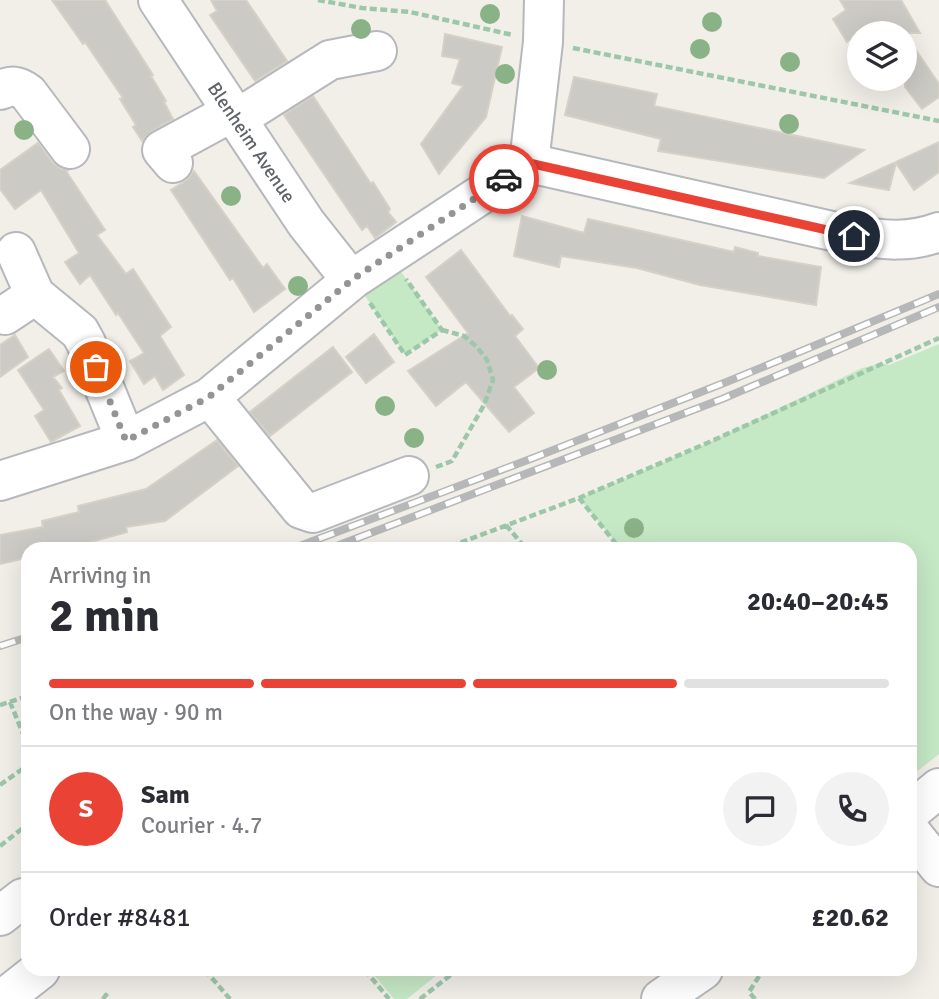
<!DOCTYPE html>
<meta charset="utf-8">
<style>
body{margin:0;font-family:Signika,sans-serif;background:#f2f2f3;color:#2b2b33;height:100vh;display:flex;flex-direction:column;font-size:26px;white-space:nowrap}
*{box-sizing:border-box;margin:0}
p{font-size:23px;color:#7c7c81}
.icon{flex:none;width:38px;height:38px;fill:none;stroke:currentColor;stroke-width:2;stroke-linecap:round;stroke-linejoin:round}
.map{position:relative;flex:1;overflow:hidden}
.side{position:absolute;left:21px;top:542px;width:896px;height:434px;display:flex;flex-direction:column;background:#fff;border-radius:21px;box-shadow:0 7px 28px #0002}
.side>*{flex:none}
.tools{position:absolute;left:847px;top:21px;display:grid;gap:14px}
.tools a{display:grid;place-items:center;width:70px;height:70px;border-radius:50%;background:#fff;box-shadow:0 7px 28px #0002;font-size:35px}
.pin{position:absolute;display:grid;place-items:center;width:60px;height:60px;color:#fff;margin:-30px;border:4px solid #fff;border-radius:50%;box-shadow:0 2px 7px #0007}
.courier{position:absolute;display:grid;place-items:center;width:70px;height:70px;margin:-35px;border:5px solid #ea4335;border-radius:50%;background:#fff;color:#222;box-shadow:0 2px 9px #0007}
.head em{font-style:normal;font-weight:700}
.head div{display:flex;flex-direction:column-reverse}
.head{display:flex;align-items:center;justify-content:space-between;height:119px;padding:0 28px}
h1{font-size:46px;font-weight:700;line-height:52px}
.bar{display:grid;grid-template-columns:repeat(4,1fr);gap:10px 7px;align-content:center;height:84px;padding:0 28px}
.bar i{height:9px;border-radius:5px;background:#e1e1e2}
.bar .selected{background:#ea4335}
.bar p{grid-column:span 4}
.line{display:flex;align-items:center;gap:18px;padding:0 28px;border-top:2px solid #e1e1e2}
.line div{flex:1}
.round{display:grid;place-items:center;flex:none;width:74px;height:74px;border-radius:37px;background:#f2f2f3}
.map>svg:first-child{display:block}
</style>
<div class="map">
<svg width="939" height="999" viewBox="0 0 939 999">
<rect width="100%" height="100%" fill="#f1efe8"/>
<!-- green -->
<path fill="#c5e8c5" d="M 395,263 L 442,330 L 405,355 L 359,287 Z
M 939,344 L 939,754 L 910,777 L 910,550 L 621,549 L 579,498 L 705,444 L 862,368 L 882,363 L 889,365 Z
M 370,970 L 443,970 L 407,999 L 394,999 Z"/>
<!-- building -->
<path fill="#cccac5" stroke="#d6d1c6" stroke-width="2" d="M 52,0 L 105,0 L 153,75 L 151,76 L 166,101 L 164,102 L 173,119 L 152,131 L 142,141 L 133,127 L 136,125 L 120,99 L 123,98 L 85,42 L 83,44 Z
M 211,0 L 246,0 L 287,61 L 255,81 L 210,15 L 217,11 Z
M 840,0 L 901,0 L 920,33 L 862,33 L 859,30 L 847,42 L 833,19 L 846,10 Z
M 445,34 L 502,47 L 486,117 L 439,174 L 421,144 L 463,86 L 452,83 L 460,59 L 442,56 Z
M 905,34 L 939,84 L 939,97 L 922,109 L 905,87 Z
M 574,77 L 657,94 L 654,106 L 864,150 L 824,178 L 658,151 L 661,139 L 565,115 Z
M 313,96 L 371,184 L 373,182 L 390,209 L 388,212 L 396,222 L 375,238 L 367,226 L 362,230 L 284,115 Z
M 939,142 L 939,172 L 914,190 L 896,163 L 889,190 L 850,183 Z
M 38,143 L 53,163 L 61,169 L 68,170 L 66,171 L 105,230 L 97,235 L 126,274 L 133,269 L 171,327 L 160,336 L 184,375 L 163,390 L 155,376 L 144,384 L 130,361 L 144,353 L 118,313 L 116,315 L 90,275 L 80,284 L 65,262 L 79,253 L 41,190 L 15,209 L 0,189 L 0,170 Z
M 194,171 L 263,268 L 267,264 L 285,289 L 254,312 L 233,278 L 230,280 L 171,190 L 187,180 Z
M 522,216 L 584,233 L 588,219 L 734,252 L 735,247 L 758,253 L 758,256 L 821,267 L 816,305 L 700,285 L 637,268 L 561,256 L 559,267 L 514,256 Z
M 461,250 L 510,316 L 512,315 L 523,329 L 515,336 L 539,368 L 514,387 L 534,413 L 509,432 L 466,382 L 436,406 L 408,371 L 468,333 L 426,277 Z
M 374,334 L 394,362 L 366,383 L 346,357 Z
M 15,335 L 28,357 L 0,377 L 0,345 Z
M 333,347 L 352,372 L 270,436 L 250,412 Z
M 49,349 L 64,371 L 53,377 L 62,388 L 59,390 L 80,426 L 51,442 L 35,416 L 44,410 L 18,370 Z
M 217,440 L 238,466 L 165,521 L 126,527 L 127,532 L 76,546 L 77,550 L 24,550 L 26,558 L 0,564 L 0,535 L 43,527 L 42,521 L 79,512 L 78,506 L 146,489 Z"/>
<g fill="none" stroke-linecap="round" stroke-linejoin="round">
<!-- minor casing -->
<g stroke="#b5b8bc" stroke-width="42">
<path id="minor" d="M 158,0 L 306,223 L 351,280
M 0,90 C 12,85 17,85 28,93 L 70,149
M 238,118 L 330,60 L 377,51
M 173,163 L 162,150 L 232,112
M 529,163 L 543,42 L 544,0
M 16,252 L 35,295 L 80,332 L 86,343 L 126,441
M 5,315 L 35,295
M 210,397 L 301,509 L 313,513 L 409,476
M 0,481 L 126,441 L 210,397 L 353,279 L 529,163 L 854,236 C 884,240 910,243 939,232
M 910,812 L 939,788
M 910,831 L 939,867
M 0,916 L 23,898
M 3,999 L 40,970
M 661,999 L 703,970"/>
</g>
<!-- path -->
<path stroke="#9cc7a9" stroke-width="4.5" stroke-dasharray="7 3.5" stroke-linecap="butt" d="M 318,0 L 362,8 L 410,12 L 513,35
M 573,48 L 939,121
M 370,303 L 405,355 L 442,330 L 406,279
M 436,467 L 452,461 L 484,405 L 493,380 L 487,360 L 477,347 L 464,336 L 442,330
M 579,498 L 621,550
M 506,525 L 527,550
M 441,550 L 579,498 L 705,444 L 939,338
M 10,702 L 28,746
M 0,705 L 28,696
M 0,785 L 28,765
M 0,846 L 28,824
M 205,970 L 230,999
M 365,970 L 389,999
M 103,999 L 106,995 L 109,999
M 420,999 L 457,970
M 755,999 L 749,992 L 763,970"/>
<!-- minor -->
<use href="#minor" stroke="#fff" stroke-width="38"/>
<!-- rail casing -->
<g stroke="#b6b7b8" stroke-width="8">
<path id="rail" d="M 289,550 L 533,458 L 729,381 L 939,294
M 326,550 L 722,399 L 939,307
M 0,646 L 28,637"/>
</g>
<!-- rail -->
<use href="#rail" stroke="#fff" stroke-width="5" stroke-dasharray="16" stroke-linecap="butt"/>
</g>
<!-- trees -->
<g fill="#89b387">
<circle cx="490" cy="14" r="10"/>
<circle cx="712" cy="22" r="10"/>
<circle cx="361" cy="29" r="10"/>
<circle cx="700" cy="49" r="10"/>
<circle cx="790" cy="62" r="10"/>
<circle cx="505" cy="74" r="10"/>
<circle cx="789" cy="124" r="10"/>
<circle cx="24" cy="130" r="10"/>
<circle cx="231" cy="196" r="10"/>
<circle cx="298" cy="286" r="10"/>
<circle cx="547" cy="370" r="10"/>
<circle cx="385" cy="406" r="10"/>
<circle cx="414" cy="438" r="10"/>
<circle cx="634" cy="528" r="10"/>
</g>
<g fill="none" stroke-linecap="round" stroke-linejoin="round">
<!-- done -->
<path stroke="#929495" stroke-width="7" stroke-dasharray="0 12.6" d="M 96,367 L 126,441 L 209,397 L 353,279 L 504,179"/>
<!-- route -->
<path stroke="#ea4335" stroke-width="9" d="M 504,179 L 529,163 L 854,236"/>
</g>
<g text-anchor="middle" stroke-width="5" stroke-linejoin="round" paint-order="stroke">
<!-- street labels -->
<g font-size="19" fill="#5f6368" stroke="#fff">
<text transform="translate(252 142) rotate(56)" y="7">Blenheim Avenue</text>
</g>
</g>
</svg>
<div class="tools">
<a><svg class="icon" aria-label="layers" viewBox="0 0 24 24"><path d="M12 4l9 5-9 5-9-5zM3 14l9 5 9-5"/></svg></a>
</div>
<div class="pin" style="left:96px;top:367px;background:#ea580c"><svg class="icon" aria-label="bag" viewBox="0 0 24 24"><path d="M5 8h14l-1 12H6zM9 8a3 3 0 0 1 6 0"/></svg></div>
<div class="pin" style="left:854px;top:236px;background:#1f2937"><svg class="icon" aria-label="home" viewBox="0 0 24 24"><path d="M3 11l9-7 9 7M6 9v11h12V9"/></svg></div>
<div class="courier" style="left:504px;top:179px"><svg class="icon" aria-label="car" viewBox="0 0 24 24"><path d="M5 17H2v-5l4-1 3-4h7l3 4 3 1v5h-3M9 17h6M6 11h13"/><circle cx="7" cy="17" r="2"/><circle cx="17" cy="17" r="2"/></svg></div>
<section class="side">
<div class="head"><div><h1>2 min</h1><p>Arriving in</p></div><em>20:40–20:45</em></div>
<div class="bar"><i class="selected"></i><i class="selected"></i><i class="selected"></i><i></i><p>On the way · 90 m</p></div>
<div class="line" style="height:126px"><b class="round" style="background:#ea4335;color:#fff">S</b><div><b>Sam</b><p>Courier · 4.7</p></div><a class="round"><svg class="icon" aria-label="chat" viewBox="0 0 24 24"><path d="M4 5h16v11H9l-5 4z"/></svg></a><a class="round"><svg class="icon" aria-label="phone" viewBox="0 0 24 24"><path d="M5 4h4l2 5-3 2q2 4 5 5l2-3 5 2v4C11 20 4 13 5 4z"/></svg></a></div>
<div class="line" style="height:91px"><div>Order #8481</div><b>£20.62</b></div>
</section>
</div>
